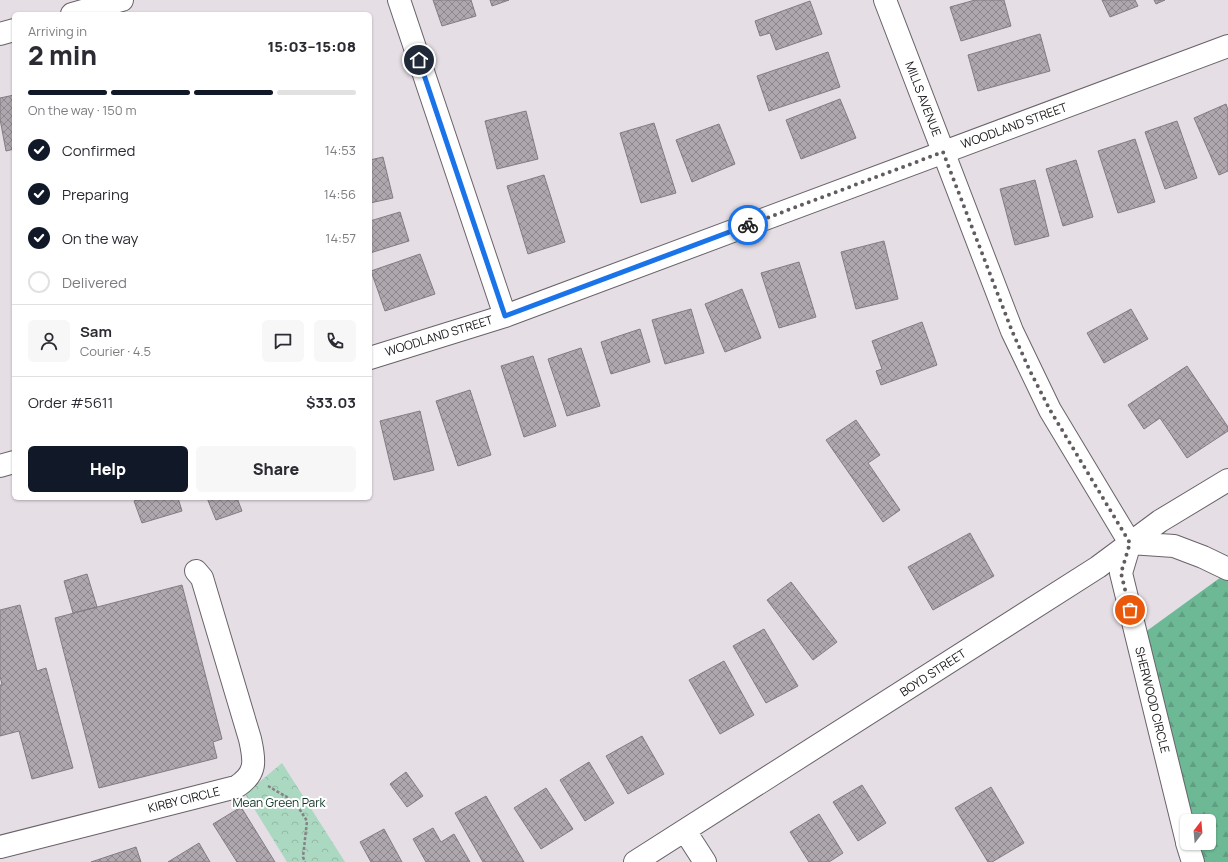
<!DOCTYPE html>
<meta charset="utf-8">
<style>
body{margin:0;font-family:Manrope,sans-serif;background:#f7f7f7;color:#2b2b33;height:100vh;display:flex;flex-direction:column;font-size:15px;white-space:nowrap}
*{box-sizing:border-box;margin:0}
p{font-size:13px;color:#7c7c81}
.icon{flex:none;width:22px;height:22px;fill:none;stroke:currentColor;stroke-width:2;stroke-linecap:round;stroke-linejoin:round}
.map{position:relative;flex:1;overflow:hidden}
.details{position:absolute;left:12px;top:12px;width:360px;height:488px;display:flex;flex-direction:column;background:#fff;border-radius:6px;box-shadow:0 1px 3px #0004}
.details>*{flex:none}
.needle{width:26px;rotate:16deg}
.controls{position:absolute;left:1180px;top:814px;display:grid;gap:8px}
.controls a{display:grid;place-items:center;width:36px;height:36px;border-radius:6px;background:#fff;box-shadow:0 1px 3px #0004;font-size:20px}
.pin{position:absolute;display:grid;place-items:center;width:34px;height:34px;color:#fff;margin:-17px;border:2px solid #fff;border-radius:50%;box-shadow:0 1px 4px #0007}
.courier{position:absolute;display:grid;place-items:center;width:40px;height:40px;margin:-20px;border:3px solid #1a73e8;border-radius:50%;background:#fff;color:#222;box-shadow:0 1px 5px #0007}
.summary em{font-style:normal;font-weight:800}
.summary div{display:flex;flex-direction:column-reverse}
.summary{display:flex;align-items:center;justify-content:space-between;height:68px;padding:0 16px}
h1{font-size:26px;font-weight:800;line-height:30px}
.bar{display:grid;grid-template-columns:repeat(4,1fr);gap:6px 4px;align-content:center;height:48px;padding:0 16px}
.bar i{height:5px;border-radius:3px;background:#e1e1e2}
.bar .on{background:#111827}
.bar p{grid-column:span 4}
.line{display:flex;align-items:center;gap:10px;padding:0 16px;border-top:1px solid #e1e1e2}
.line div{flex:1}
.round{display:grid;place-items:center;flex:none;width:42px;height:42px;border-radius:6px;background:#f7f7f7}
ol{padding:0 16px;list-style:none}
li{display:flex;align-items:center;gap:12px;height:44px}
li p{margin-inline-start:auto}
li .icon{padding:4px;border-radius:50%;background:#111827;color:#fff;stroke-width:4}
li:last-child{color:#7c7c81}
li i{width:22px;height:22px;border:2px solid #e1e1e2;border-radius:50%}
.action{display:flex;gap:8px;margin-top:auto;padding:8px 16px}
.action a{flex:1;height:46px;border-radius:6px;background:#111827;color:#fff;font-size:16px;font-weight:800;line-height:46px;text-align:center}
.action a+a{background:#f7f7f7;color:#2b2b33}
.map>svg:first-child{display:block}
</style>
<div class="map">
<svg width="1228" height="862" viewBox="0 0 1228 862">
<defs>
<pattern id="forest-firs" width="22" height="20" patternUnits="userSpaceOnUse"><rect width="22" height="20" fill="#6db996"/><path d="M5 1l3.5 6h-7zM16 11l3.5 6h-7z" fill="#5e9e81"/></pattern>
<pattern id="park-crowns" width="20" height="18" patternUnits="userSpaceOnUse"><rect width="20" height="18" fill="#aad8c1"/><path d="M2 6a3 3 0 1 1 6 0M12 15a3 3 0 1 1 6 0" fill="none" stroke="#92b9a5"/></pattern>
<pattern id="building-cross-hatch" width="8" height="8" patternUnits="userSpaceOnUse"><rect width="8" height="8" fill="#aea7ae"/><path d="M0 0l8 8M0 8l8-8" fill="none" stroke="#8d878d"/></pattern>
</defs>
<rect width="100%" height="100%" fill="#e5dee5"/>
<!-- forest -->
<path fill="url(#forest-firs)" d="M 1228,572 L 1228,862 L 1193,862 L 1187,843 L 1209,843 L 1209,821 L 1187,821 L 1137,638 Z"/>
<!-- park -->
<path fill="url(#park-crowns)" d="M 282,763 L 345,862 L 287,862 L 245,794 Z"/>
<!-- building -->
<path fill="url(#building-cross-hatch)" stroke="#827c83" d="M 433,0 L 471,0 L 476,16 L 442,26 Z
M 490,0 L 509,0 L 492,6 Z
M 975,0 L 1004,0 L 1011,26 L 961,41 L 950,7 Z
M 1102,0 L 1135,0 L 1138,6 L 1110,17 Z
M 1154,0 L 1165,0 L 1156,4 Z
M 810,1 L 822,34 L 776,50 L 770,33 L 760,36 L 755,21 Z
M 1040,34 L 1050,71 L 978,91 L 968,55 Z
M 828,52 L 840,87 L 769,111 L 757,76 Z
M 14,95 L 14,149 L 6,151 L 0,119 L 0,98 Z
M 840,99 L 856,138 L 801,159 L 786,120 Z
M 1226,104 L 1228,110 L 1228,171 L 1219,175 L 1194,118 Z
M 526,111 L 538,159 L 497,169 L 485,121 Z
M 1177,121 L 1197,178 L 1165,189 L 1145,132 Z
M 654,123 L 676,193 L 641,203 L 620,133 Z
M 719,124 L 735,164 L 692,182 L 676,140 Z
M 1135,139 L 1155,202 L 1118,213 L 1098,151 Z
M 383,157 L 393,198 L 370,203 L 370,160 Z
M 1076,160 L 1093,217 L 1063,226 L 1046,169 Z
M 544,175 L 565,242 L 528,254 L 507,186 Z
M 1035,180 L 1049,236 L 1015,245 L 1000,189 Z
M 400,212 L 409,241 L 370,253 L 370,221 Z
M 884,241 L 898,299 L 856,309 L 841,252 Z
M 420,254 L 435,294 L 385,311 L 371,271 Z
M 799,262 L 816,317 L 779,328 L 761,273 Z
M 742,289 L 761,338 L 725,352 L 705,304 Z
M 691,309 L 704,353 L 665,364 L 652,320 Z
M 1131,309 L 1148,339 L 1104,363 L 1087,333 Z
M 922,322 L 937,365 L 881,385 L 876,371 L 882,369 L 872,341 Z
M 640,329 L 650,362 L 611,374 L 601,342 Z
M 581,348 L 600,406 L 567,416 L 548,359 Z
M 533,356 L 556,426 L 524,437 L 501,366 Z
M 1187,366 L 1228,427 L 1228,431 L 1187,458 L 1160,418 L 1144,429 L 1128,405 Z
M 470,390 L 491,455 L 458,466 L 436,401 Z
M 420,411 L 434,470 L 394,480 L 380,421 Z
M 856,420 L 880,455 L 868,463 L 900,510 L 883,522 L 826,440 Z
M 144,498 L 178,498 L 182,511 L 142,523 L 134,501 Z
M 207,498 L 237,498 L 242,511 L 216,520 Z
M 970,533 L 994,576 L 933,610 L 908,567 Z
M 87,574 L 97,607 L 73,613 L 64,581 Z
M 791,582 L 837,642 L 813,660 L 767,600 Z
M 182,585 L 222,739 L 213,742 L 217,758 L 99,788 L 55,618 Z
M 20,605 L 37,671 L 46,668 L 73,768 L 32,779 L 19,731 L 0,736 L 0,685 L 2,685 L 0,676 L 0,610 Z
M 764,629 L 798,686 L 766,703 L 733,646 Z
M 724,661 L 754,715 L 720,734 L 689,680 Z
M 642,736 L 664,774 L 628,794 L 606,756 Z
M 589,762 L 614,803 L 585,821 L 560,780 Z
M 406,772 L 423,796 L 407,807 L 390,784 Z
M 862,785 L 886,823 L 858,841 L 833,802 Z
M 991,787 L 1024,843 L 992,862 L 988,862 L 955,808 Z
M 546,788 L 573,829 L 541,849 L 514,808 Z
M 486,796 L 524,862 L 483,862 L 455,813 Z
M 241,807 L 275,862 L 237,862 L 213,824 Z
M 819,814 L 843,853 L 829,862 L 809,862 L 790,832 Z
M 433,828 L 441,842 L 454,834 L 470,862 L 426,862 L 413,839 Z
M 384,829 L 402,862 L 371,862 L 360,842 Z
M 199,843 L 210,862 L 168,862 Z
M 136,847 L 141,862 L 91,862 Z"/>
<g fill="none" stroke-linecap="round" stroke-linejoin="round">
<!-- minor casing -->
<g stroke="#696369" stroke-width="24">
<path id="minor" d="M 399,0 L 505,316
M 885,0 L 1012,331 L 1050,410 L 1130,543
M 72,14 L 122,0
M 0,34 L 14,30
M 370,358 L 505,316 L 1228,46
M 0,466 L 14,462
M 1130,543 L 1121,573 L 1187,842
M 1130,543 L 1174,546 L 1203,557 L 1228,569
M 685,831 L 705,862
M 1187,843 L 1193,862
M 0,847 L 236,787 C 257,774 255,761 250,739 L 202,578 L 196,571
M 635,862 L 1098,567 L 1160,521 L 1228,480"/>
</g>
<!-- path -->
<path stroke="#868186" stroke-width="2.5" stroke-dasharray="3 2" stroke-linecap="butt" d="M 268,786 L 295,802 L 307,821 L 303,857 L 305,862"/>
<!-- minor -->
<use href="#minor" stroke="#fff" stroke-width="22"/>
</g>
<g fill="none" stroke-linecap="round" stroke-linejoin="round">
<!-- done -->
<path stroke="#605c60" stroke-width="4" stroke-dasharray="0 7.2" d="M 748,225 L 943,152 L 1012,331 L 1030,371 L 1050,410 L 1130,543 L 1121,573 L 1130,610"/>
<!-- route -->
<path stroke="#1a73e8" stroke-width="5" d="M 419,60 L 505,316 L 748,225"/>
</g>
<g text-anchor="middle" stroke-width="4" stroke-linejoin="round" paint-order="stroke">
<!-- street labels -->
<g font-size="12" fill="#181618" stroke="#fff">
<text transform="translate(923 99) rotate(69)" y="4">MILLS AVENUE</text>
<text transform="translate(1014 126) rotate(-20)" y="4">WOODLAND STREET</text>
<text transform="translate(439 336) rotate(-17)" y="4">WOODLAND STREET</text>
<text transform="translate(933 673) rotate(-33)" y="4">BOYD STREET</text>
<text transform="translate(1152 700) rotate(76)" y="4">SHERWOOD CIRCLE</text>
<text transform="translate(184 800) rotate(-14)" y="4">KIRBY CIRCLE</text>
</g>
<!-- park labels -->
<g font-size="12" fill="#123526" stroke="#fff">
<text x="279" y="807">Mean Green Park</text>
</g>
</g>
</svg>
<div class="controls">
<a><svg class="needle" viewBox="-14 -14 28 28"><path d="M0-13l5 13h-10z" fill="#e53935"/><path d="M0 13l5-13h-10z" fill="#7c7c81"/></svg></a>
</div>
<div class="pin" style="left:1130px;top:610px;background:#ea580c"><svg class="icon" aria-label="bag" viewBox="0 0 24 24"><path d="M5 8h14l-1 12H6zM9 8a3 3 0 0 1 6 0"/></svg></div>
<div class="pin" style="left:419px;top:60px;background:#1f2937"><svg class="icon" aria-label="home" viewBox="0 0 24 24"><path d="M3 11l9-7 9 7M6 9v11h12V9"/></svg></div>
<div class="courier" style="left:748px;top:225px"><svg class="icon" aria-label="bike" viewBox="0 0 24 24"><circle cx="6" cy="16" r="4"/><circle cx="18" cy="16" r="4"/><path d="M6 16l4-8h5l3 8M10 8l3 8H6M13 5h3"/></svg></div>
<section class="details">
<div class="summary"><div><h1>2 min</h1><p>Arriving in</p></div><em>15:03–15:08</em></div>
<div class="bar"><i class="on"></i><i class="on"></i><i class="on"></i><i></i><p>On the way · 150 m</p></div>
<ol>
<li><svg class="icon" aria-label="check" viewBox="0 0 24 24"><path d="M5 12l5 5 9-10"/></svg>Confirmed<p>14:53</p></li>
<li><svg class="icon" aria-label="check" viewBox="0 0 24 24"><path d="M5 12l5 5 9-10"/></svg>Preparing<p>14:56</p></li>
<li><svg class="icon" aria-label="check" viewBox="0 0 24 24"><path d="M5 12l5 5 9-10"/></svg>On the way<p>14:57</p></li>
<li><i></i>Delivered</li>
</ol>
<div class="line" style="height:72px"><a class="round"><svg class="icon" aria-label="person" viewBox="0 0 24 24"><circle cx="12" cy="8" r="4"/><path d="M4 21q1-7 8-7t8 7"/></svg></a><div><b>Sam</b><p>Courier · 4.5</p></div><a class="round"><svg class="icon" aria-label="chat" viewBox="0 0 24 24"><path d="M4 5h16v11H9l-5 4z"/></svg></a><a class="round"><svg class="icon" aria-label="phone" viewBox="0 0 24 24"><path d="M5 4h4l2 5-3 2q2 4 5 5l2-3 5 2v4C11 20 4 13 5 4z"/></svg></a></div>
<div class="line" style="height:52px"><div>Order #5611</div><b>$33.03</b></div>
<div class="action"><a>Help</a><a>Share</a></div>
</section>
</div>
